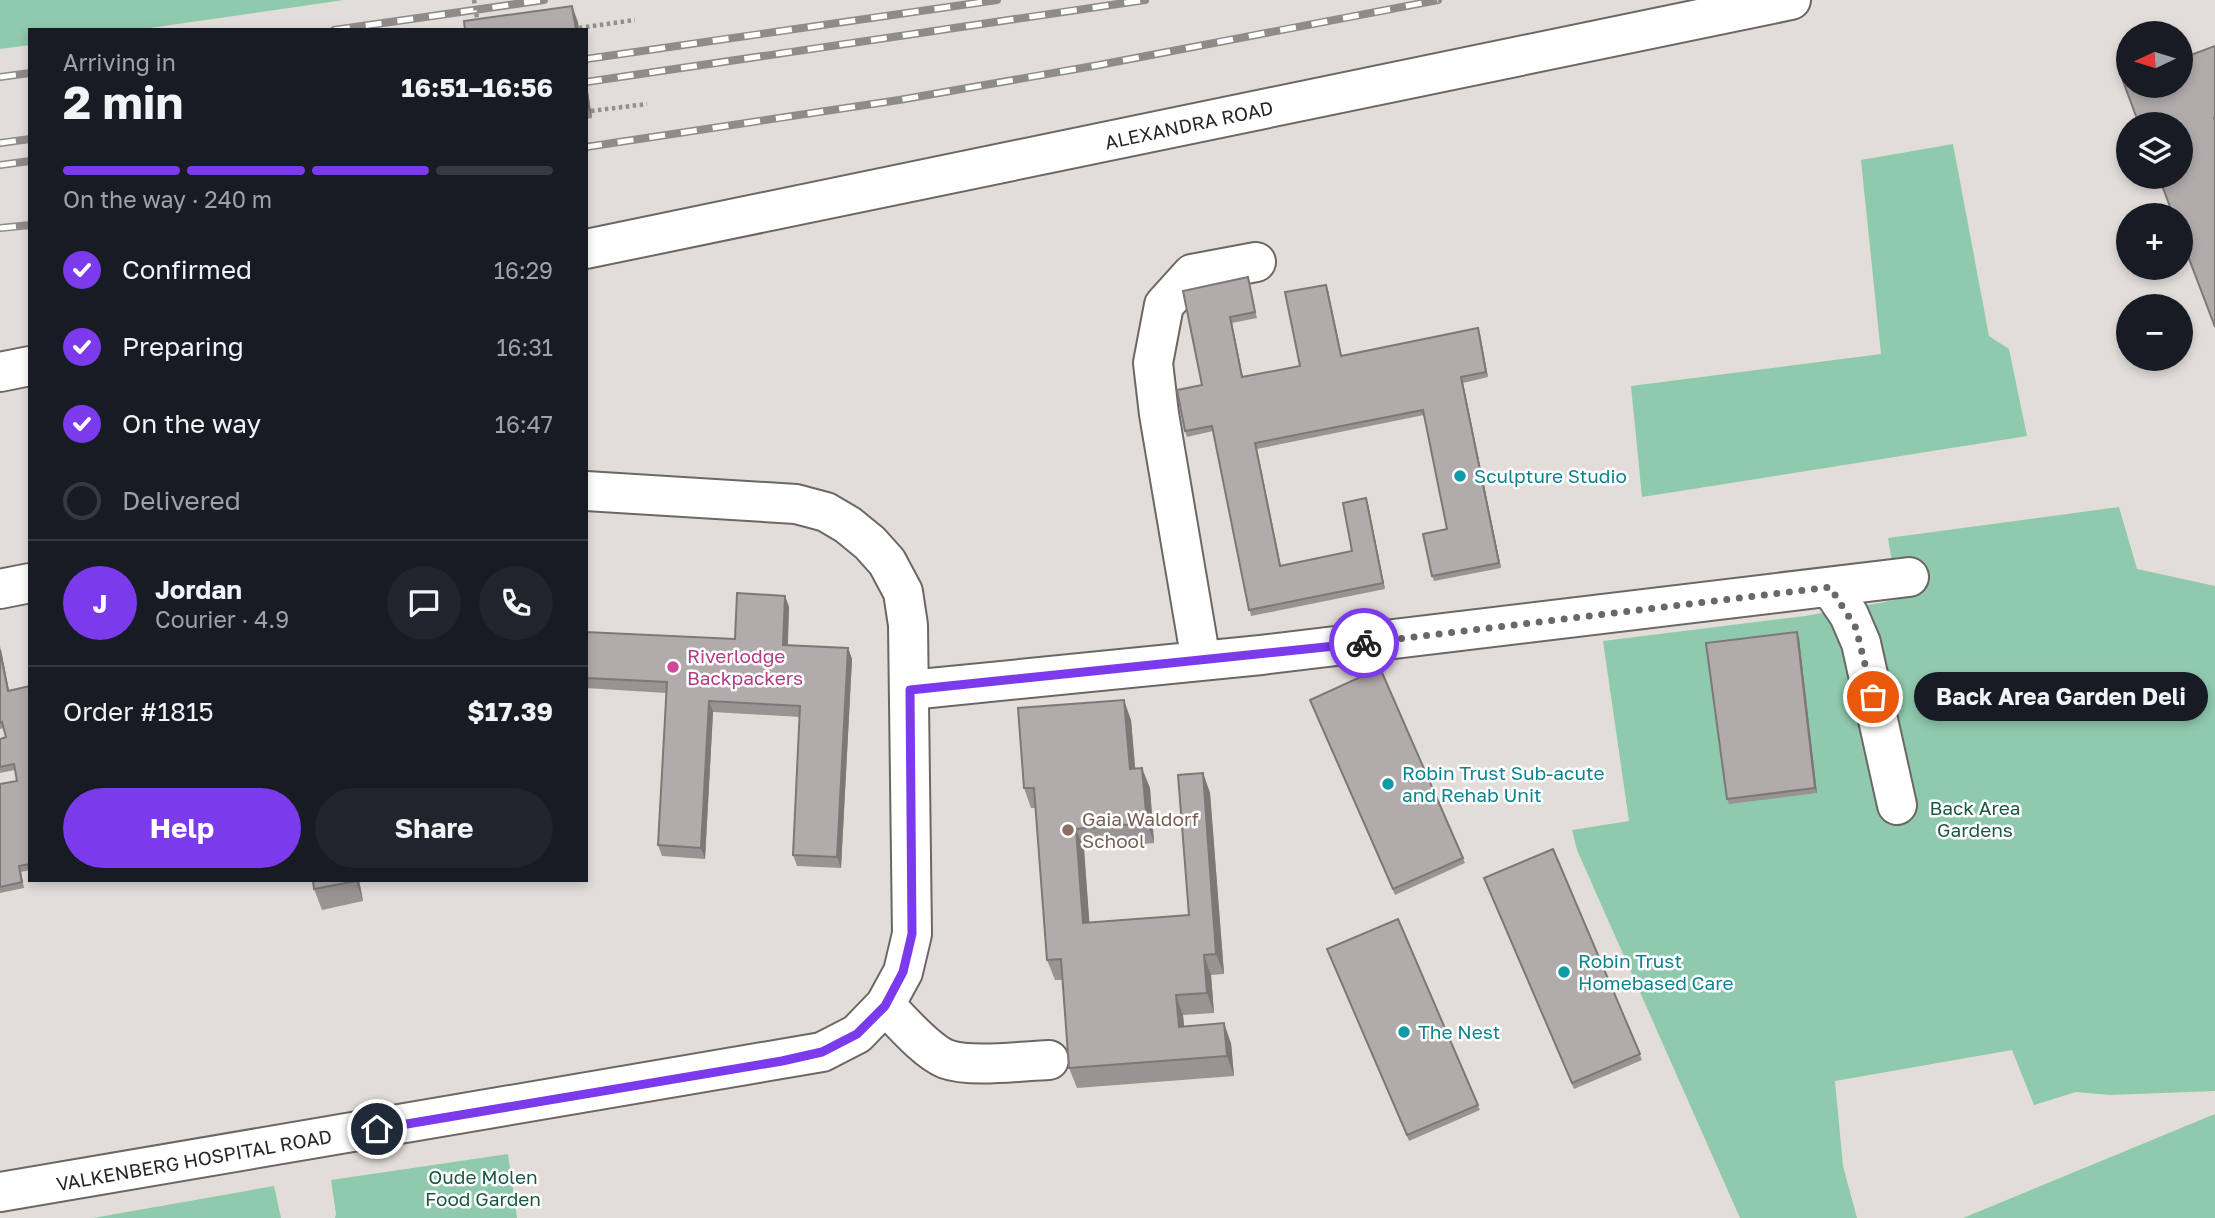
<!DOCTYPE html>
<meta charset="utf-8">
<style>
body{margin:0;font-family:"Golos Text",sans-serif;background:#20242c;color:#f1f3f6;height:100vh;display:flex;flex-direction:column;font-size:26px;white-space:nowrap}
*{box-sizing:border-box;margin:0}
p{font-size:23px;color:#9ea1a6}
.icon{flex:none;width:38px;height:38px;fill:none;stroke:currentColor;stroke-width:2;stroke-linecap:round;stroke-linejoin:round}
.map{position:relative;flex:1;overflow:hidden}
.sheet{position:absolute;left:28px;top:28px;width:560px;height:854px;display:flex;flex-direction:column;background:#171b24;border-radius:0px;box-shadow:0 4px 10px #0003}
.sheet>*{flex:none}
.needle{width:46px;rotate:266deg}
.fabs{position:absolute;left:2116px;top:21px;display:grid;gap:14px}
.fabs a{display:grid;place-items:center;width:77px;height:77px;border-radius:50%;background:#171b24;box-shadow:0 4px 10px #0003;font-size:35px}
.pin{position:absolute;display:grid;place-items:center;width:60px;height:60px;color:#fff;margin:-30px;border:4px solid #fff;border-radius:50%;box-shadow:0 2px 7px #0007}
.courier{position:absolute;display:grid;place-items:center;width:70px;height:70px;margin:-35px;border:5px solid #7c3aed;border-radius:50%;background:#fff;color:#222;box-shadow:0 2px 9px #0007}
.bubble{position:absolute;height:49px;border-radius:24px;background:#171b24;box-shadow:0 4px 10px #0003;font-size:23px;font-weight:700;line-height:49px;text-align:center}
.summary em{font-style:normal;font-weight:700}
.summary div{display:flex;flex-direction:column-reverse}
.summary{display:flex;align-items:center;justify-content:space-between;height:119px;padding:0 35px}
h1{font-size:46px;font-weight:700;line-height:52px}
.bar{display:grid;grid-template-columns:repeat(4,1fr);gap:10px 7px;align-content:center;height:84px;padding:0 35px}
.bar i{height:9px;border-radius:5px;background:#363941}
.bar .on{background:#7c3aed}
.bar p{grid-column:span 4}
.line{display:flex;align-items:center;gap:18px;padding:0 35px;border-top:2px solid #363941}
.line div{flex:1}
.round{display:grid;place-items:center;flex:none;width:74px;height:74px;border-radius:37px;background:#20242c}
ol{padding:0 35px;list-style:none}
li{display:flex;align-items:center;gap:21px;height:77px}
li p{margin-inline-start:auto}
li .icon{padding:7px;border-radius:50%;background:#7c3aed;color:#fff;stroke-width:4}
li:last-child{color:#9ea1a6}
li i{width:38px;height:38px;border:4px solid #363941;border-radius:50%}
.action{display:flex;gap:14px;margin-top:auto;padding:14px 35px}
.action a{flex:1;height:80px;border-radius:42px;background:#7c3aed;color:#fff;font-size:28px;font-weight:700;line-height:80px;text-align:center}
.action a+a{background:#20242c;color:#f1f3f6}
.map>svg:first-child{display:block}
</style>
<div class="map">
<svg width="2215" height="1218" viewBox="0 0 2215 1218">
<rect width="100%" height="100%" fill="#e3ddda"/>
<!-- green -->
<path fill="#8fc9ae" d="M 0,0 L 344,0 L 136,30 L 30,30 L 30,45 L 0,49 Z
M 1953,144 L 1989,336 L 2009,349 L 2027,436 L 1642,497 L 1631,386 L 1881,354 L 1861,160 Z
M 2119,507 L 2137,569 L 2215,586 L 2215,1091 L 2110,1095 L 2076,1092 L 2034,1105 L 2012,1050 L 1835,1081 L 1843,1166 L 1857,1218 L 1740,1218 L 1577,850 L 1572,830 L 1629,821 L 1603,641 L 1805,616 L 1885,602 L 1898,599 L 1888,538 Z
M 2215,1114 L 2215,1218 L 1963,1218 Z
M 508,1154 L 517,1218 L 335,1218 L 336,1214 L 331,1180 Z
M 274,1186 L 281,1218 L 93,1218 Z"/>
<g fill="none" stroke-linecap="round" stroke-linejoin="round">
<!-- minor casing -->
<g stroke="#6c6764" stroke-width="42">
<path id="minor" d="M 586,249 L 1791,0
M 0,372 L 30,366
M 1830,587 L 1849,615 L 1861,643 L 1897,805
M 0,589 L 30,583
M 1201,661 L 1159,414 L 1153,363 L 1164,305 L 1192,274 L 1256,262
M 910,690 L 1261,655 L 1909,577
M 885,1005 C 901,1021 926,1051 946,1059 C 970,1068 1022,1061 1049,1060
M 0,1192 L 822,1052 L 857,1034 L 885,1005 L 903,972 L 912,934 L 908,625 L 903,592 L 887,562 L 870,543 L 848,525 L 826,512 L 796,504 L 586,491"/>
</g>
<!-- path -->
<path stroke="#938f8d" stroke-width="4.5" stroke-dasharray="3.5 3.5" stroke-linecap="butt" d="M 579,28 L 635,20
M 591,111 L 647,104"/>
<!-- minor -->
<use href="#minor" stroke="#fff" stroke-width="38"/>
<!-- rail casing -->
<g stroke="#8f8b89" stroke-width="8">
<path id="rail" d="M 334,30 L 544,0
M 586,59 L 997,0
M 0,77 L 30,73
M 586,82 L 1145,0
M 0,143 L 30,139
M 586,147 L 899,100 L 1099,65 L 1438,0
M 0,165 L 30,161
M 0,228 L 30,225"/>
</g>
<!-- rail -->
<use href="#rail" stroke="#fff" stroke-width="5" stroke-dasharray="16" stroke-linecap="butt"/>
<!-- path-bridge -->
<path stroke="#938f8d" stroke-width="4.5" stroke-dasharray="3.5 3.5" stroke-linecap="butt" d="M 474,0 L 479,30"/>
</g>
<!-- wall -->
<path fill="#999393" d="M 586,79 L 592,118 L 586,119 Z
M 1248,277 L 1257,318 L 1232,323 L 1243,377 L 1300,366 L 1326,285 L 1341,356 L 1478,328 L 1488,377 L 1463,383 L 1501,568 L 1434,581 L 1432,576 L 1447,529 L 1424,415 L 1257,449 L 1280,566 L 1352,551 L 1368,504 L 1385,589 L 1251,616 L 1213,431 L 1187,437 L 1185,431 L 1202,385 Z
M 785,596 L 789,607 L 788,645 L 848,648 L 852,659 L 841,868 L 797,866 L 793,855 L 800,717 L 713,712 L 705,859 L 662,856 L 658,845 L 666,693 L 586,688 L 586,632 L 735,639 Z
M 1797,632 L 1799,638 L 1817,793 L 1729,804 L 1727,799 Z
M 0,646 L 9,690 L 30,686 L 30,870 L 21,872 L 24,888 L 0,893 L 0,784 L 17,781 L 15,770 L 0,773 L 0,739 L 6,737 L 4,728 L 0,729 Z
M 1312,705 L 1463,858 L 1465,863 L 1395,895 Z
M 1131,720 L 1135,768 L 1150,788 L 1154,843 L 1084,849 L 1089,922 L 1189,915 L 1203,773 L 1210,793 L 1224,974 L 1211,975 L 1214,1013 L 1183,1015 L 1184,1026 L 1231,1043 L 1234,1076 L 1077,1088 L 1069,1068 L 1062,980 L 1055,980 L 1047,960 L 1036,808 L 1031,808 L 1024,788 Z
M 1553,849 L 1642,1060 L 1574,1089 L 1484,878 Z
M 313,880 L 359,880 L 363,901 L 322,910 L 314,889 Z
M 1398,919 L 1480,1110 L 1409,1141 L 1327,949 Z"/>
<!-- shaded-wall -->
<path fill="#7d7878" d="M 572,6 L 578,22 L 579,30 L 576,30 Z
M 586,79 L 592,118 L 586,103 Z
M 1326,285 L 1328,290 L 1343,361 L 1341,356 Z
M 1230,317 L 1232,323 L 1244,383 L 1242,377 Z
M 1478,328 L 1480,334 L 1488,377 L 1486,372 Z
M 1461,377 L 1463,383 L 1501,568 L 1499,563 Z
M 1255,443 L 1257,449 L 1282,571 L 1280,566 Z
M 1366,498 L 1368,504 L 1385,589 L 1383,583 Z
M 785,596 L 789,607 L 787,655 L 783,645 Z
M 1797,632 L 1799,638 L 1817,793 L 1815,788 Z
M 0,646 L 10,696 L 8,691 Z
M 848,648 L 852,659 L 841,868 L 837,857 Z
M 1124,700 L 1131,720 L 1137,789 L 1130,769 Z
M 709,701 L 713,712 L 705,859 L 701,848 Z
M 1142,768 L 1150,788 L 1154,843 L 1147,823 Z
M 1203,773 L 1210,793 L 1224,974 L 1216,954 Z
M 1076,829 L 1084,849 L 1091,943 L 1083,923 Z
M 356,880 L 359,880 L 363,901 L 356,881 Z
M 1204,955 L 1211,975 L 1214,1013 L 1207,993 Z
M 1176,995 L 1183,1015 L 1186,1047 L 1179,1027 Z
M 1224,1023 L 1231,1043 L 1234,1076 L 1227,1056 Z"/>
<!-- building -->
<path fill="#b2abab" stroke="#7d7878" stroke-width="2" d="M 572,6 L 576,30 L 465,30 L 464,21 Z
M 2215,46 L 2215,117 L 2214,118 L 2215,121 L 2215,327 L 2180,235 L 2180,215 L 2173,215 L 2159,177 L 2180,177 L 2180,124 L 2139,124 L 2123,81 L 2128,79 L 2128,86 L 2180,86 L 2180,59 Z
M 1248,277 L 1255,312 L 1230,317 L 1242,377 L 1300,366 L 1285,292 L 1326,285 L 1341,356 L 1478,328 L 1486,372 L 1461,377 L 1499,563 L 1432,576 L 1423,534 L 1447,529 L 1423,410 L 1255,443 L 1280,566 L 1352,551 L 1343,503 L 1366,498 L 1383,583 L 1249,610 L 1212,426 L 1185,431 L 1177,390 L 1202,385 L 1183,291 Z
M 737,593 L 785,596 L 783,645 L 848,648 L 837,857 L 793,855 L 800,706 L 709,701 L 701,848 L 658,845 L 667,682 L 586,678 L 586,632 L 735,639 Z
M 1797,632 L 1815,788 L 1727,799 L 1706,643 Z
M 0,650 L 8,691 L 30,686 L 30,864 L 19,866 L 22,882 L 0,887 L 0,784 L 17,781 L 14,764 L 0,767 L 0,739 L 6,737 L 2,722 L 0,723 Z
M 1380,668 L 1463,858 L 1393,889 L 1310,700 Z
M 1124,700 L 1130,769 L 1142,768 L 1147,823 L 1076,829 L 1083,923 L 1189,915 L 1178,775 L 1203,773 L 1216,954 L 1204,955 L 1207,993 L 1176,995 L 1179,1027 L 1224,1023 L 1227,1056 L 1069,1068 L 1061,959 L 1047,960 L 1034,788 L 1024,788 L 1018,708 Z
M 1553,849 L 1640,1054 L 1572,1083 L 1484,878 Z
M 313,880 L 356,880 L 356,881 L 314,889 Z
M 1398,919 L 1478,1105 L 1407,1135 L 1327,949 Z"/>
<g fill="none" stroke-linecap="round" stroke-linejoin="round">
<!-- done -->
<path stroke="#6a6765" stroke-width="7" stroke-dasharray="0 12.6" d="M 1364,643 L 1830,587 L 1856,628 L 1873,697"/>
<!-- route -->
<path stroke="#7c3aed" stroke-width="9" d="M 377,1129 L 782,1061 L 822,1052 L 857,1034 L 885,1006 L 903,972 L 912,934 L 910,690 L 1364,643"/>
</g>
<!-- markers -->
<g fill="#0f9aa8" stroke="#fff" stroke-width="2.5">
<circle cx="1460" cy="476" r="7"/>
<circle cx="1388" cy="784" r="7"/>
<circle cx="1564" cy="972" r="7"/>
<circle cx="1404" cy="1032" r="7"/>
</g>
<circle fill="#d1479c" stroke="#fff" stroke-width="2.5" cx="673" cy="667" r="7"/>
<circle fill="#8d6e63" stroke="#fff" stroke-width="2.5" cx="1068" cy="830" r="7"/>
<g text-anchor="middle" stroke-width="5" stroke-linejoin="round" paint-order="stroke">
<!-- street labels -->
<g font-size="19" fill="#292726" stroke="#fff">
<text transform="translate(1189 125) rotate(-12)" y="7">ALEXANDRA ROAD</text>
<text transform="translate(194 1160) rotate(-10)" y="7">VALKENBERG HOSPITAL ROAD</text>
</g>
<!-- culture labels -->
<g font-size="19" fill="#0d838f" stroke="#fff" text-anchor="start">
<text x="1474" y="483">Sculpture Studio</text>
<text x="1402" y="780">Robin Trust Sub-acute<tspan x="1402" dy="22">and Rehab Unit</tspan></text>
<text x="1578" y="968">Robin Trust<tspan x="1578" dy="22">Homebased Care</tspan></text>
<text x="1418" y="1039">The Nest</text>
</g>
<!-- hotel labels -->
<g font-size="19" fill="#b23c85" stroke="#fff" text-anchor="start">
<text x="687" y="663">Riverlodge<tspan x="687" dy="22">Backpackers</tspan></text>
</g>
<!-- park labels -->
<g font-size="19" fill="#1c5841" stroke="#fff">
<text x="1975" y="815">Back Area<tspan x="1975" dy="22">Gardens</tspan></text>
<text x="483" y="1184">Oude Molen<tspan x="483" dy="22">Food Garden</tspan></text>
</g>
<!-- education labels -->
<g font-size="19" fill="#785e54" stroke="#fff" text-anchor="start">
<text x="1082" y="826">Gaia Waldorf<tspan x="1082" dy="22">School</tspan></text>
</g>
</g>
</svg>
<div class="fabs">
<a><svg class="needle" viewBox="-14 -14 28 28"><path d="M0-13l5 13h-10z" fill="#e53935"/><path d="M0 13l5-13h-10z" fill="#9ea1a6"/></svg></a>
<a><svg class="icon" aria-label="layers" viewBox="0 0 24 24"><path d="M12 4l9 5-9 5-9-5zM3 14l9 5 9-5"/></svg></a>
<a>+</a>
<a>−</a>
</div>
<div class="pin" style="left:1873px;top:697px;background:#ea580c"><svg class="icon" aria-label="bag" viewBox="0 0 24 24"><path d="M5 8h14l-1 12H6zM9 8a3 3 0 0 1 6 0"/></svg></div>
<div class="pin" style="left:377px;top:1129px;background:#1f2937"><svg class="icon" aria-label="home" viewBox="0 0 24 24"><path d="M3 11l9-7 9 7M6 9v11h12V9"/></svg></div>
<div class="courier" style="left:1364px;top:643px"><svg class="icon" aria-label="bike" viewBox="0 0 24 24"><circle cx="6" cy="16" r="4"/><circle cx="18" cy="16" r="4"/><path d="M6 16l4-8h5l3 8M10 8l3 8H6M13 5h3"/></svg></div>
<div class="bubble" style="left:1914px;top:672px;width:294px">Back Area Garden Deli</div>
<section class="sheet">
<div class="summary"><div><h1>2 min</h1><p>Arriving in</p></div><em>16:51–16:56</em></div>
<div class="bar"><i class="on"></i><i class="on"></i><i class="on"></i><i></i><p>On the way · 240 m</p></div>
<ol>
<li><svg class="icon" aria-label="check" viewBox="0 0 24 24"><path d="M5 12l5 5 9-10"/></svg>Confirmed<p>16:29</p></li>
<li><svg class="icon" aria-label="check" viewBox="0 0 24 24"><path d="M5 12l5 5 9-10"/></svg>Preparing<p>16:31</p></li>
<li><svg class="icon" aria-label="check" viewBox="0 0 24 24"><path d="M5 12l5 5 9-10"/></svg>On the way<p>16:47</p></li>
<li><i></i>Delivered</li>
</ol>
<div class="line" style="height:126px"><b class="round" style="background:#7c3aed;color:#fff">J</b><div><b>Jordan</b><p>Courier · 4.9</p></div><a class="round"><svg class="icon" aria-label="chat" viewBox="0 0 24 24"><path d="M4 5h16v11H9l-5 4z"/></svg></a><a class="round"><svg class="icon" aria-label="phone" viewBox="0 0 24 24"><path d="M5 4h4l2 5-3 2q2 4 5 5l2-3 5 2v4C11 20 4 13 5 4z"/></svg></a></div>
<div class="line" style="height:91px"><div>Order #1815</div><b>$17.39</b></div>
<div class="action"><a>Help</a><a>Share</a></div>
</section>
</div>
